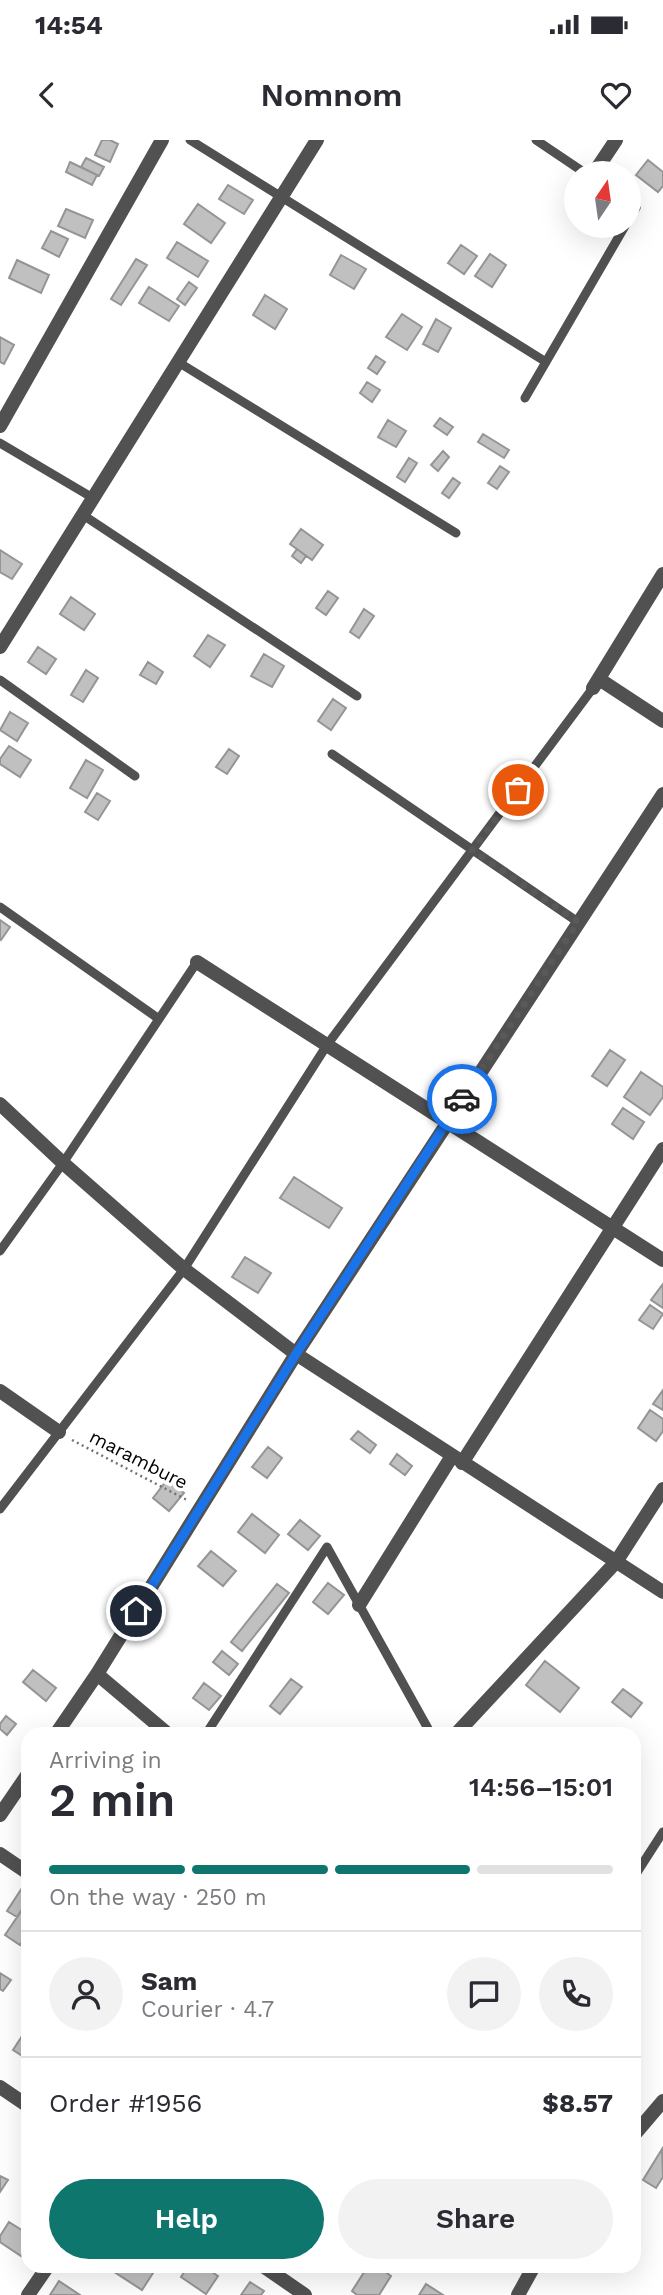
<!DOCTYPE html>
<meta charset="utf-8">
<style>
body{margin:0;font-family:"Work Sans",sans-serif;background:#f2f2f3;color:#2b2b33;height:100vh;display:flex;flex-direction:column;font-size:26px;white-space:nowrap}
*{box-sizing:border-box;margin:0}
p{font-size:23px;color:#7c7c81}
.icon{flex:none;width:38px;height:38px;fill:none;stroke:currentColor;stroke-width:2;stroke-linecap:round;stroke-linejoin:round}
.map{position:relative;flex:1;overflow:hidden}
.panel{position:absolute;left:21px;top:1587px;width:620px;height:546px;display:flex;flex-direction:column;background:#fff;border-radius:21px;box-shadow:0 7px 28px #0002}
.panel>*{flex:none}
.needle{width:46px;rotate:13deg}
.fabs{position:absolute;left:564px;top:21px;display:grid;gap:14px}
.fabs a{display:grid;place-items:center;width:77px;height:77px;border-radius:50%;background:#fff;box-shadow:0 7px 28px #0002;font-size:35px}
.pin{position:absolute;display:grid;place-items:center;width:60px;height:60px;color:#fff;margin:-30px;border:4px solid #fff;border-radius:50%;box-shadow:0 2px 7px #0007}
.courier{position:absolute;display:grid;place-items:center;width:70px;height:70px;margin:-35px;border:5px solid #1a73e8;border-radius:50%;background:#fff;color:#222;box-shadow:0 2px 9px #0007}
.head em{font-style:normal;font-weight:600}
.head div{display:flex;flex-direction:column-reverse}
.head{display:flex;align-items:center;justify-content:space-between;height:119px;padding:0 28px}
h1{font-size:46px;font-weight:600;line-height:52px}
.bar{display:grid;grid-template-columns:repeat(4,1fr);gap:10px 7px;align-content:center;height:84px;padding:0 28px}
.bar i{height:9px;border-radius:5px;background:#e1e1e2}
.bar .selected{background:#0f766e}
.bar p{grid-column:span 4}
.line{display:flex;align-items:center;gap:18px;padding:0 28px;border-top:2px solid #e1e1e2}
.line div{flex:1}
.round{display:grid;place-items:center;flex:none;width:74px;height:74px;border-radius:37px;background:#f2f2f3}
.button{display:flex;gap:14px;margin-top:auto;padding:14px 28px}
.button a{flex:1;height:80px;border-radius:42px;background:#0f766e;color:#fff;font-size:28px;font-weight:600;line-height:80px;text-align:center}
.button a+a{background:#f2f2f3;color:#2b2b33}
.status{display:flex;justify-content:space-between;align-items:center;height:49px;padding:0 35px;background:#fff;direction:ltr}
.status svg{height:19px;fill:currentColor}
header{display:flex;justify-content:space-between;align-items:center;height:91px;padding:0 28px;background:#fff;font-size:32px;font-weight:600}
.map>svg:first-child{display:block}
</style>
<div class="status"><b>14:54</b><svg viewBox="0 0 49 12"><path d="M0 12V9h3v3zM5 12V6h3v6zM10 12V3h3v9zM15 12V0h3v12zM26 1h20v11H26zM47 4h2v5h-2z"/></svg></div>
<header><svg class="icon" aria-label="back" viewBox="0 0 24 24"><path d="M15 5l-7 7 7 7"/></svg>Nomnom<svg class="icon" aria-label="heart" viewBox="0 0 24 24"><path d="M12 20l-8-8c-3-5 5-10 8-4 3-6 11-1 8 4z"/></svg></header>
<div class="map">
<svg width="663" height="2155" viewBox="0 0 663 2155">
<rect width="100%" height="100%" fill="#fff"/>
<!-- building -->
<path fill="#c0c0c0" stroke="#959595" stroke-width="2" d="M 102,0 L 110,0 L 118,4 L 110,22 L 95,15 Z
M 86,18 L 104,27 L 99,36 L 81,27 Z
M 648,20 L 663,32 L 663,46 L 658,52 L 636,35 Z
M 70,22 L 97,35 L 92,45 L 66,32 Z
M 228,45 L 253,60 L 244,74 L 219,59 Z
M 198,64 L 225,83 L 211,103 L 184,84 Z
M 66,69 L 93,80 L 85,98 L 58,86 Z
M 51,91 L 68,99 L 59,117 L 42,108 Z
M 177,102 L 208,121 L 198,137 L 167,118 Z
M 461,105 L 477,116 L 464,134 L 448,123 Z
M 490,114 L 506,125 L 492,147 L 475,136 Z
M 341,115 L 366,129 L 354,149 L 330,135 Z
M 136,119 L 147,125 L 121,165 L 111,159 Z
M 17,120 L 49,135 L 41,153 L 9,138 Z
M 189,142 L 197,148 L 185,165 L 177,159 Z
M 149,147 L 179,166 L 169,181 L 139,163 Z
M 265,155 L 287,169 L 275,189 L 253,175 Z
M 402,174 L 422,187 L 407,210 L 386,197 Z
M 436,179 L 451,188 L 438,212 L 423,204 Z
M 0,197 L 14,205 L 4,224 L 0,222 Z
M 376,216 L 385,222 L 377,234 L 368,228 Z
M 367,242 L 380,250 L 372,262 L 360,253 Z
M 440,278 L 453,287 L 447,295 L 434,286 Z
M 388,280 L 406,291 L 396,307 L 378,297 Z
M 483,294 L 509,310 L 504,318 L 478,302 Z
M 443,311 L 449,317 L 438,331 L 431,325 Z
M 409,318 L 417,323 L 405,342 L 397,337 Z
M 500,326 L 509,332 L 497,349 L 488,343 Z
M 453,338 L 460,343 L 449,358 L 442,353 Z
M 301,389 L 323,405 L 312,420 L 290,404 Z
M 297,409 L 306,416 L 301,423 L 292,416 Z
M 0,410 L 22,424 L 12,439 L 0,432 Z
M 328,451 L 338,458 L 326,475 L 316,468 Z
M 71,457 L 95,474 L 84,490 L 60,474 Z
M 364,469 L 374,476 L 359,498 L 350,492 Z
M 208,495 L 225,505 L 210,527 L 194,516 Z
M 38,507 L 56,519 L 46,534 L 28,522 Z
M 264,514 L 284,526 L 272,547 L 251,536 Z
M 148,522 L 163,532 L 156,544 L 140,535 Z
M 86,530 L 98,538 L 83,562 L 71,555 Z
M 333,559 L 346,568 L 331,590 L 318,581 Z
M 10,572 L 28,583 L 17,601 L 0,590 Z
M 9,606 L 31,620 L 20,637 L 0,624 L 0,619 Z
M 229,609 L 239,616 L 227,634 L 216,627 Z
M 86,620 L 103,630 L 87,658 L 70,648 Z
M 97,653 L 110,661 L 98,680 L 85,672 Z
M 0,780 L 10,787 L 1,800 L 0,799 Z
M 610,910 L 625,920 L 607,946 L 592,936 Z
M 641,932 L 663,947 L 663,957 L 650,975 L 624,957 Z
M 623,968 L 644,982 L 633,999 L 612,984 Z
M 294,1037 L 342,1068 L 329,1088 L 280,1058 Z
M 245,1117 L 271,1133 L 258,1153 L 232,1137 Z
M 663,1144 L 663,1168 L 651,1160 Z
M 650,1165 L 663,1174 L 653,1189 L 639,1180 Z
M 663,1250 L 663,1270 L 653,1264 Z
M 650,1270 L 663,1279 L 663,1291 L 656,1301 L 638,1288 Z
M 358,1291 L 376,1305 L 370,1313 L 351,1299 Z
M 268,1307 L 282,1318 L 267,1338 L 252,1327 Z
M 397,1314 L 412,1326 L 405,1335 L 390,1324 Z
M 167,1340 L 184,1353 L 169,1371 L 153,1358 Z
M 252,1374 L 279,1395 L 265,1413 L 238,1392 Z
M 300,1380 L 320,1396 L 308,1410 L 288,1394 Z
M 211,1411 L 236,1431 L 223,1446 L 198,1426 Z
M 328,1443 L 344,1455 L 328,1474 L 313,1462 Z
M 277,1444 L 289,1453 L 242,1511 L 231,1502 Z
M 222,1511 L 238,1524 L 229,1535 L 213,1522 Z
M 545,1521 L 579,1548 L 560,1572 L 526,1545 Z
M 33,1530 L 56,1548 L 46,1561 L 23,1542 Z
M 291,1539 L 302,1547 L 280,1574 L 270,1566 Z
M 204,1543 L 221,1556 L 209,1570 L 193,1558 Z
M 623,1549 L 642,1563 L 631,1577 L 612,1562 Z
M 6,1576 L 16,1584 L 7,1595 L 0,1589 L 0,1584 Z
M 24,1745 L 28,1748 L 28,1760 L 17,1777 L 7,1771 Z
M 28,1761 L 28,1793 L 20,1805 L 5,1795 Z
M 0,1833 L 11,1840 L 3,1851 L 0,1849 Z
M 26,1890 L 28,1891 L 27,1919 L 13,1910 Z
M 662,2009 L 663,2037 L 656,2048 L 643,2040 Z
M 0,2036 L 8,2040 L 0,2052 Z
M 9,2082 L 28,2094 L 28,2105 L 21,2116 L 0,2102 L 0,2096 Z
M 105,2126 L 143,2126 L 153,2133 L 142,2150 Z
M 188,2126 L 202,2126 L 218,2136 L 206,2154 L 181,2137 Z
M 368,2126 L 377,2126 L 391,2136 L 379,2155 L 357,2155 L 352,2151 Z
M 59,2141 L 80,2155 L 50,2155 Z
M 250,2142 L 264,2151 L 261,2155 L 241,2155 Z
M 426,2144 L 443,2155 L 419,2155 Z"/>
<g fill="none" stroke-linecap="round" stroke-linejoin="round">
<!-- path -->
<path stroke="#737373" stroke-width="2.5" stroke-dasharray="2 3.5" stroke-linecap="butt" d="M 72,1300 L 187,1360"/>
<!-- service -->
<path stroke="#515151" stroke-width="9" d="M 190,0 L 546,222
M 536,0 L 585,33
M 628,62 L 636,68 L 628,81
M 178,222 L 456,393
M 525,258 L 625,86
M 0,303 L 93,358
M 83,375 L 357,556
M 0,540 L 135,636
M 332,614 L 578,782
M 0,767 L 159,879
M 0,1111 L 63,1023 L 197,822
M 0,1369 L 184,1129 L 327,905 L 593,548
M 206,1594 L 327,1407 L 431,1594
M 634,1737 L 663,1692"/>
<!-- minor -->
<path stroke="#515151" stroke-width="14" d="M 594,33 L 616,0
M 0,286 L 162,0
M 0,507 L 317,0
M 599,539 L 663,581
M 593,548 L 663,434
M 197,822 L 663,1120
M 0,964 L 63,1023 L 184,1129 L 296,1214 L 663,1452
M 0,1251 L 59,1292
M 462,1323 L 663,1009
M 359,1465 L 452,1316
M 97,1534 L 168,1594
M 56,1594 L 97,1534 L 296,1214 L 663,654
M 456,1594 L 616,1422 L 663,1349
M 0,1675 L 28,1634
M 0,1714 L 28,1733
M 0,1947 L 28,1966
M 634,1995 L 663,1961
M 263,2126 L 305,2155
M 28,2155 L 48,2126
M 518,2155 L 534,2126"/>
</g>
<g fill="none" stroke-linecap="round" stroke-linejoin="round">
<!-- done -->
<path stroke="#595959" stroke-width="7" stroke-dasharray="0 12.6" d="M 462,959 L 578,782 L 472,710 L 518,650"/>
<!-- route -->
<path stroke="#1a73e8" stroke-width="9" d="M 136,1471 L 296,1214 L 462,959"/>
</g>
<g text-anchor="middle" stroke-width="7" stroke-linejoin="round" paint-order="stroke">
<!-- street labels -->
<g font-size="19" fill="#000" stroke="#fff">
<text transform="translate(139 1319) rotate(27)" y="7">marambure</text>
</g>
</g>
</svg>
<div class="fabs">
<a><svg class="needle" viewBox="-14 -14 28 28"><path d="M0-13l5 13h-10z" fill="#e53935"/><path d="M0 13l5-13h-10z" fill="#7c7c81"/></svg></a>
</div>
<div class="pin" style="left:518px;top:650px;background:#ea580c"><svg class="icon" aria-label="bag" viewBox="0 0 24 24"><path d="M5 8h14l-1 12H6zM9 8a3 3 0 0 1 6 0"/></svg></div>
<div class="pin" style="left:136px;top:1471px;background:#1f2937"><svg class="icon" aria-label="home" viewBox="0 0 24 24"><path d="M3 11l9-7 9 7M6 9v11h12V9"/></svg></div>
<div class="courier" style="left:462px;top:959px"><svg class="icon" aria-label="car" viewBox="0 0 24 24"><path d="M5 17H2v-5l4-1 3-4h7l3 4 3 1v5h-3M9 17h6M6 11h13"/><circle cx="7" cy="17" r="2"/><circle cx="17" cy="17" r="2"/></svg></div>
<section class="panel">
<div class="head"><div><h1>2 min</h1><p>Arriving in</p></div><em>14:56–15:01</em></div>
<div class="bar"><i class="selected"></i><i class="selected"></i><i class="selected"></i><i></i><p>On the way · 250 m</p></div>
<div class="line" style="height:126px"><a class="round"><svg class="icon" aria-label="person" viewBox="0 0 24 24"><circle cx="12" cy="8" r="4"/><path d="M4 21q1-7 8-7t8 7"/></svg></a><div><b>Sam</b><p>Courier · 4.7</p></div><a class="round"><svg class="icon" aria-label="chat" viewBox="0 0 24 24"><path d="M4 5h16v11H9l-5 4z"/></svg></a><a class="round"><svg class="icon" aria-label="phone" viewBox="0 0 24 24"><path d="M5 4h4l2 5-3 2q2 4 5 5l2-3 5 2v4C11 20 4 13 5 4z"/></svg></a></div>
<div class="line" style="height:91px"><div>Order #1956</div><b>$8.57</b></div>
<div class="button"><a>Help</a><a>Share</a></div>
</section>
</div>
